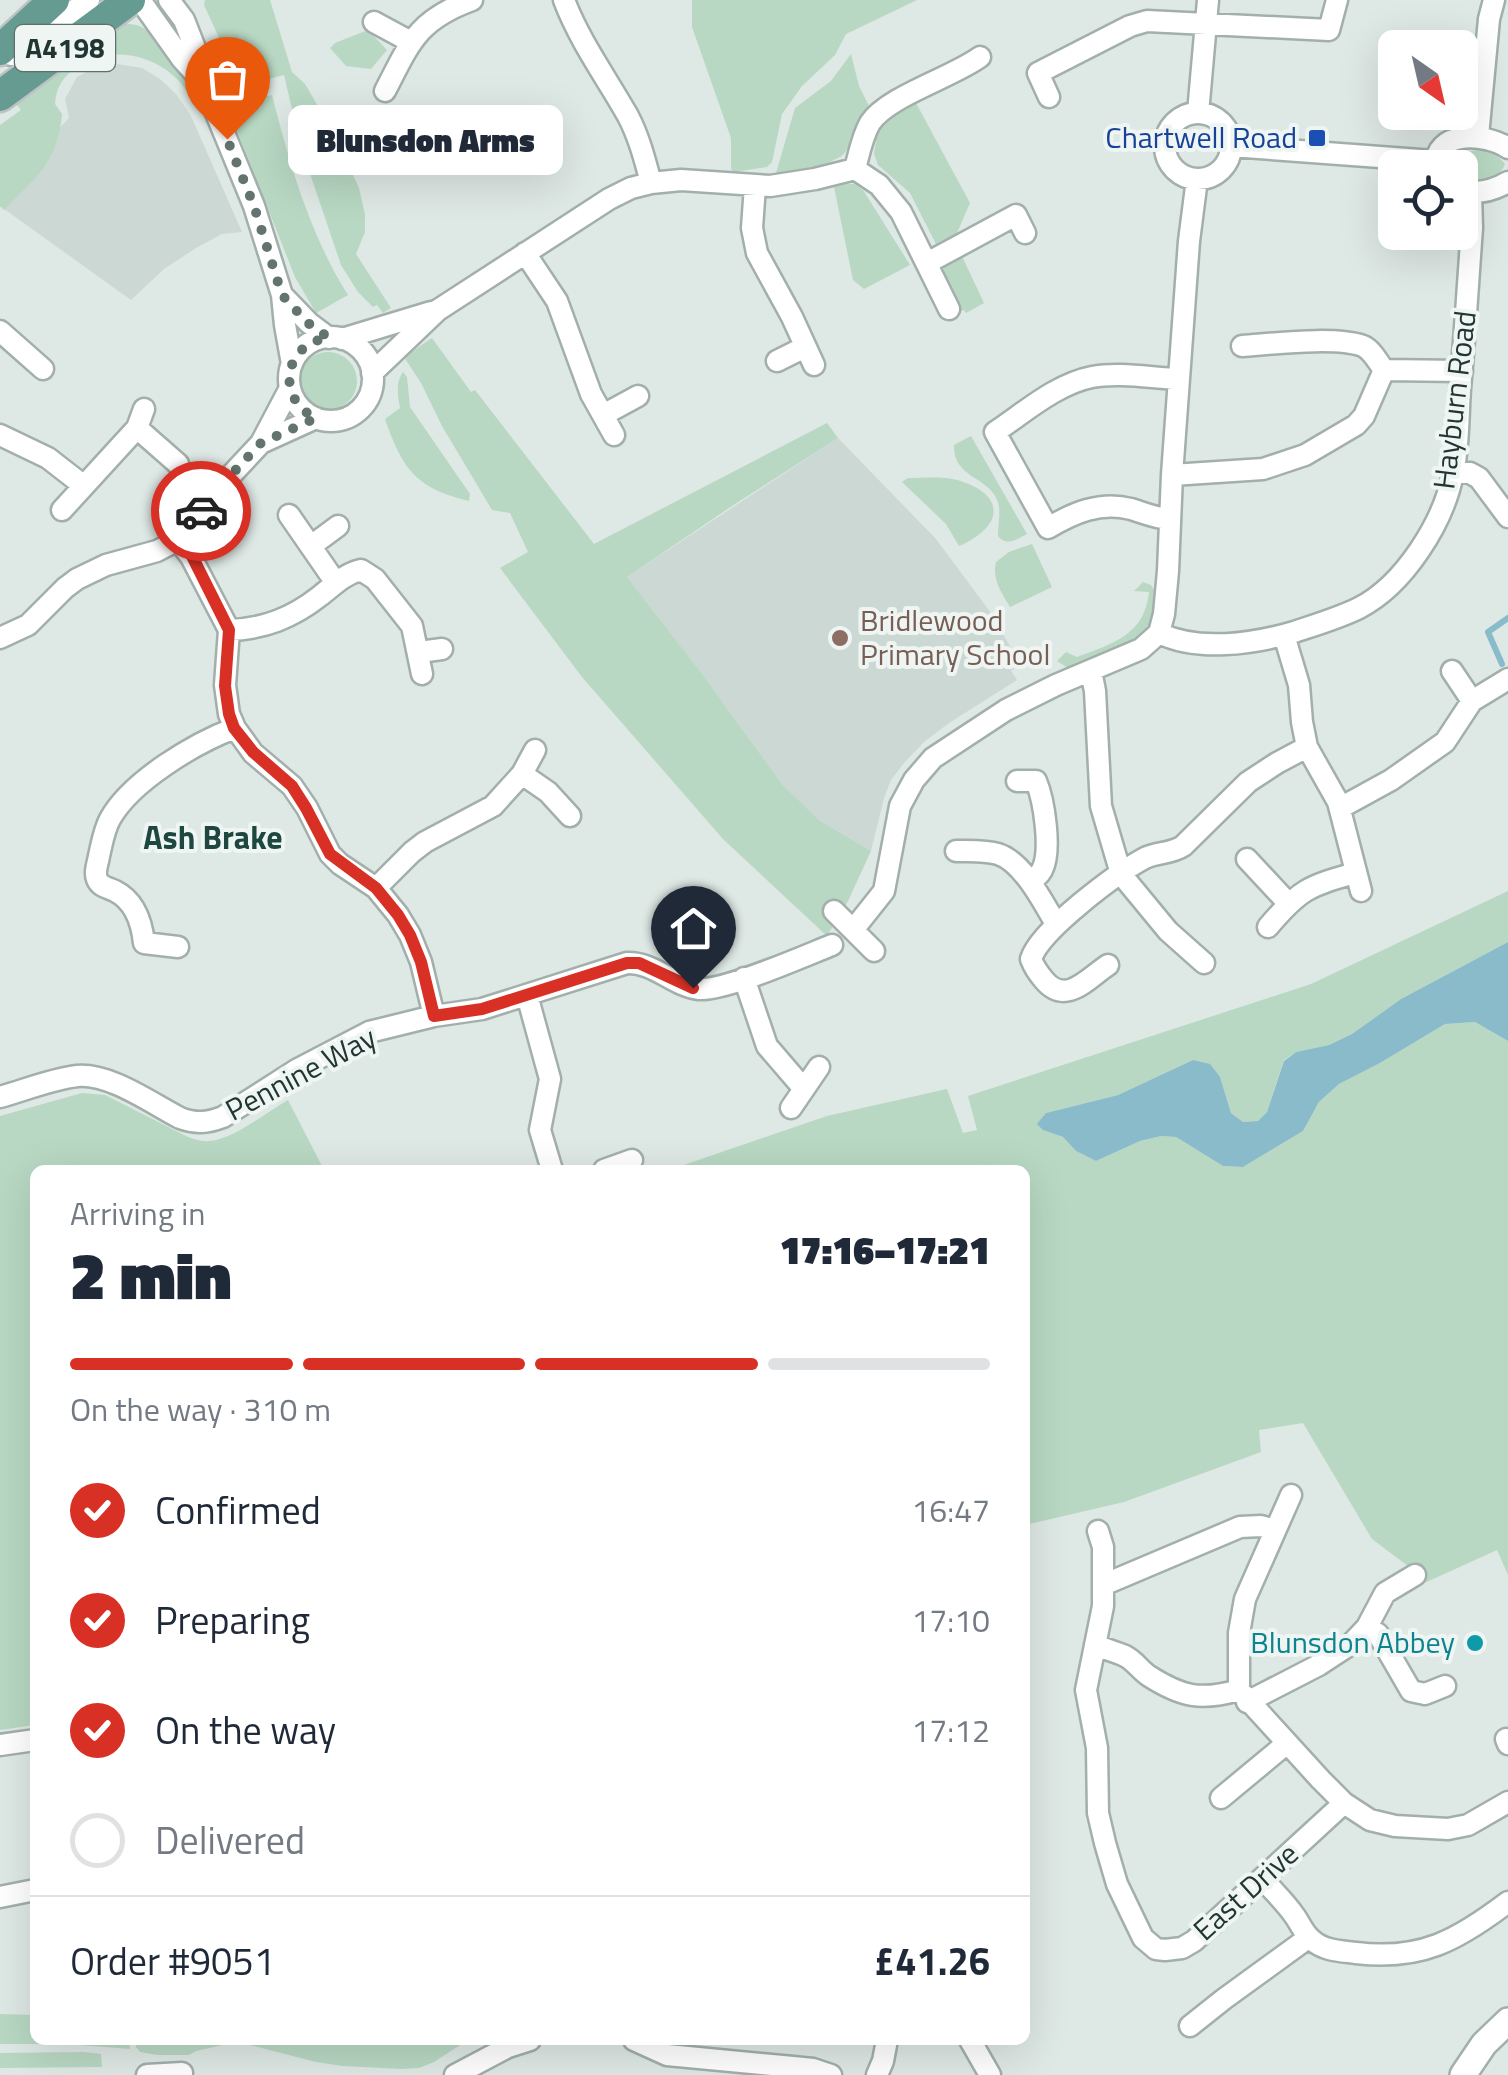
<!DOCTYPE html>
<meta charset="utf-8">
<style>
body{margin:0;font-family:"Titillium Web",sans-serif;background:#f2f2f3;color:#1f2937;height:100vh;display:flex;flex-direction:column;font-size:38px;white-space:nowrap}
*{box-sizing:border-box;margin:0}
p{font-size:32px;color:#747a83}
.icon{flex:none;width:55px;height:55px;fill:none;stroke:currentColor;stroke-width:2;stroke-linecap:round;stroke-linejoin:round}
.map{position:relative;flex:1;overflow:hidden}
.side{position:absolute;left:30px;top:1165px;width:1000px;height:880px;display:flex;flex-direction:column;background:#fff;border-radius:15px;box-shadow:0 10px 40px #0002}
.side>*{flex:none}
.needle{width:65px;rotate:146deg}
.tools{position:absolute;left:1378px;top:30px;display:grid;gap:20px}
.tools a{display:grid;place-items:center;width:100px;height:100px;border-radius:15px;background:#fff;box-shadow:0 10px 40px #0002;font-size:50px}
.pin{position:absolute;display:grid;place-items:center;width:85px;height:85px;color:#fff;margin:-102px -42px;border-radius:50% 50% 50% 0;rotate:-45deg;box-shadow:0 0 10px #0007}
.pin .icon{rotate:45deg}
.courier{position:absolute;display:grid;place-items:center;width:100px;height:100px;margin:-50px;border:8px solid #d93025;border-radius:50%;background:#fff;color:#222;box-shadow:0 2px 12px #0007}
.bubble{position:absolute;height:70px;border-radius:15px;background:#fff;box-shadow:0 10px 40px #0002;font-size:32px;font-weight:800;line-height:70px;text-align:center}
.summary em{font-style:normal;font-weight:800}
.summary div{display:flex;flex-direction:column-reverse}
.summary{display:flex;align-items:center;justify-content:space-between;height:170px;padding:0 40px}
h1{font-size:65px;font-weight:800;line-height:75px}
.bar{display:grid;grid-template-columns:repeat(4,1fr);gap:15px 10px;align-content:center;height:120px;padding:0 40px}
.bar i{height:12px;border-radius:8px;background:#e0e1e3}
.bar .active{background:#d93025}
.bar p{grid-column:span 4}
.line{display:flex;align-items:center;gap:25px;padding:0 40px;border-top:2px solid #e0e1e3}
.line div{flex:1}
ol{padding:0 40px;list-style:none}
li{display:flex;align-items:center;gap:30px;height:110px}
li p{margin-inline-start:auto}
li .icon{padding:10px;border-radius:50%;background:#d93025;color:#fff;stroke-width:4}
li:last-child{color:#747a83}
li i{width:55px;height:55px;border:5px solid #e0e1e3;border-radius:50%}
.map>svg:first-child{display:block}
</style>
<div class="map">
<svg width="1508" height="2075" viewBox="0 0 1508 2075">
<rect width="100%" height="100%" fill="#dee8e4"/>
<!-- built -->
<path fill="#ccd8d3" d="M 117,64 L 142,68 L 160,79 L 176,94 L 191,116 L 242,232 L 222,234 L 196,248 L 164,269 L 131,300 L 0,206 L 0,191 L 69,118 L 65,99 L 77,77 L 97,66 Z
M 838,438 L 936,539 L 991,613 L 1020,664 L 1011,671 L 1017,680 L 949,723 L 924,742 L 904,763 L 891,780 L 884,798 L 871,851 L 819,820 L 782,784 L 703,675 L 627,577 Z"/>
<!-- green -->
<path fill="#b8d8c3" d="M 205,0 L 270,0 L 292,72 L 305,84 L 336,137 L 359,188 L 365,215 L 365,232 L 356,254 L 391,308 L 383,313 L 377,305 L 373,307 L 358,292 L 341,265 L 301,147 L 284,75 L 241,86 L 204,5 Z
M 692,0 L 917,0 L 846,34 L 835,55 L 802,86 L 782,114 L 772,162 L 767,167 L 733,172 L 731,168 L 731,138 L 692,27 Z
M 125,24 C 134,24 141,25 148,31 C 166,44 189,85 200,106 L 196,108 C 191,99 186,89 179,81 C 154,54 110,45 79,66 C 64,75 56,86 55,104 L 62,114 C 58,162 36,177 4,210 L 0,206 L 0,125 L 21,110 L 15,102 L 118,27 Z
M 368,30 L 387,50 L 371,69 L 346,66 L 330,48 L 335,43 Z
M 851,54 L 859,86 L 870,108 L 856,136 L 851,135 C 850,140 849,146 846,151 C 837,166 793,170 776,173 L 795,108 L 831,81 Z
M 272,95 C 290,165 309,233 348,295 L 316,313 L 295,277 L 227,105 Z
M 916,103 L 970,203 L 957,233 L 936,244 L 910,193 L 878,165 L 874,154 L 878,128 L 907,104 Z
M 1479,150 C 1489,152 1499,155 1505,164 C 1498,183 1476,182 1460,175 L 1460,168 L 1450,167 L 1450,161 L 1464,152 Z
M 847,184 L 855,184 L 863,190 L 910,265 L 864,289 L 853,280 L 834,187 Z
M 961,254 L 984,303 L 966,313 L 964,310 L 958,312 L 942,274 L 945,264 Z
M 432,338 L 471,392 L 475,390 L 594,544 L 827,423 L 838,438 L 735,504 L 627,577 L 703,675 L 782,784 L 819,820 L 871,851 L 848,901 L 827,936 L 723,839 L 582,677 L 500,568 L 528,552 L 510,513 L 492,510 L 442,426 L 421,383 L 404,357 Z
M299 381a29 29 0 1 1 58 0a29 29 0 1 1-58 0Z
M 403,372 L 407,377 L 410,407 L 470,494 L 469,501 C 416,488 403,470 385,419 L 400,408 C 398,395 395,383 403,372 Z
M 971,436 L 1027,534 C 1017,539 1006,547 998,536 C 998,525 1001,512 998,502 C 989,476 953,479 954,445 Z
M 908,478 C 924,478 942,476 957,480 C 1006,494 1005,526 959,546 L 946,524 L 902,482 Z
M 1032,544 L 1052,587 L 1010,607 C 1001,592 992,579 996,562 L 1009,552 Z
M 1143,582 L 1151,585 L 1158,597 L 1152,623 L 1136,641 L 1075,668 L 1068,668 L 1057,661 L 1066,652 L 1077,657 C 1112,644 1145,635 1149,592 L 1134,591 Z
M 1508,891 L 1508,942 L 1401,999 L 1352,1034 L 1329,1045 L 1296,1052 L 1284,1060 L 1267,1112 L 1258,1121 L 1243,1122 L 1231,1113 L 1220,1077 L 1193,1060 L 1118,1095 L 1046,1113 L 1043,1130 L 1063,1137 L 1076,1151 L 1096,1161 L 1140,1141 L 1161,1136 L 1176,1137 L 1223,1166 L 1243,1167 L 1303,1131 L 1319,1102 L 1339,1084 L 1380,1063 L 1445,1024 L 1475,1022 L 1508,1041 L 1508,1575 L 1497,1550 L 1420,1585 L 1412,1569 L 1372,1539 L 1303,1423 L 1259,1430 L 1261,1452 L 1124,1502 L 1025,1525 L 1025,1170 L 669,1170 L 827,1116 L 947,1089 L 963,1133 L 977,1130 L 968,1096 L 1311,984 Z
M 82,1093 L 105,1095 L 186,1136 C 193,1139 201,1142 209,1141 C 232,1140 267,1112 288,1100 L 324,1170 L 35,1170 L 35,1725 L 0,1730 L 0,1116 Z
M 0,2014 L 35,2015 L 35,2040 L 129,2040 L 130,2049 L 65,2044 L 0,2044 Z
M 136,2040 L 245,2040 L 196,2051 L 189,2055 L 157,2055 L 140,2052 L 136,2047 Z
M 255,2040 L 468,2040 L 434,2062 L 419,2068 L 402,2069 L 342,2066 L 316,2062 L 250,2045 Z
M 84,2052 L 101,2054 L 102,2067 L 0,2068 L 0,2053 Z"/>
<!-- water -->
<path fill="#89bbca" d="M 1508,942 L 1508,1041 L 1475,1022 L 1445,1024 L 1380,1063 L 1339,1084 L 1319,1102 L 1303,1131 L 1243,1167 L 1223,1166 L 1176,1137 L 1161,1136 L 1140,1141 L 1096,1161 L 1076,1151 L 1063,1137 L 1043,1130 L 1037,1124 L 1046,1113 L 1118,1095 L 1193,1060 L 1210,1064 L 1220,1077 L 1231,1113 L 1243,1122 L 1258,1121 L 1267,1112 L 1284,1061 L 1296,1052 L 1329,1045 L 1352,1034 L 1401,999 Z"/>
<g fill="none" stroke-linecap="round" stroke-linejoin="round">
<!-- stream -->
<path stroke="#89bbca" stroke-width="6" d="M 1502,664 L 1488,632 L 1508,618"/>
<!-- minor casing -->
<g stroke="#a2afab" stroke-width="25">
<path id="minor" d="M 140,0 L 182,59 L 203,82
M 169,0 L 184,20 L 200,61 L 204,84 L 254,206 L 282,295 L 285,325 L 292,364
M 564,0 C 580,42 606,77 628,116 C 639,137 645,160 651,183
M 374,22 L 411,42
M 11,55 L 89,0
M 385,91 C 410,43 417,20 472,0
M 1049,97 L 1038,73 L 1130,26 L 1147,21 L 1329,30 L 1337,0
M 1198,113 L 1208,0
M1165 146a33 33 0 1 1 66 0a33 33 0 1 1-66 0Z
M 1478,136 L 1489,19 L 1494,0
M 1231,146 L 1434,161
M 1436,168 C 1433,129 1486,133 1508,148
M 855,169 C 859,154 862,137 870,123 C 888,96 951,78 980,57
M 755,186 L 752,228 L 757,253 L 792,317 L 814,365
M 1462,190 C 1478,195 1494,190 1508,182
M 525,253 L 557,301 L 591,394 L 614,435
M 927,263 L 1016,215 L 1025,233
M 282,295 L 309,323 L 329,338
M 0,331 L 43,369
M289 379a42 42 0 1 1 84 0a42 42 0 1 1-84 0Z
M 342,339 L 431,312
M 1242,346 C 1272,344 1335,336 1363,346 C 1372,350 1378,362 1384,370
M 777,361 L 805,347
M 372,373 L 438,310 L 609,199 L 631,188 L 651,183 L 681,180 L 770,186 L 815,179 L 855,169 L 879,185 L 901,212 L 949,309
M 603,415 L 638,396
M 137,428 L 178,464
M 0,435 L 48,458 L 84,486
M 261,443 L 316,418
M 1454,471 L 1470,473 L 1479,478 L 1508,517
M 1172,475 L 1263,469 L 1305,455 L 1356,425 L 1364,416 L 1384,370 L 1462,371
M 62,510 L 137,428 L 144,409
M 289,515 L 336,583
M 1169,519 C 1155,518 1144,513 1131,509 C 1100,501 1073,513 1048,528 L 995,432 C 1024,413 1056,384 1092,377 C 1119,372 1151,378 1179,379
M 178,540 L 191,557 L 229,630 L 225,685 L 229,714 L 235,728 L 253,753 L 292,786 L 307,808 L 330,854 L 340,864 L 376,888 L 398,915 L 410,935 L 421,962 L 434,1016
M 311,546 L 338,526
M 229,630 C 264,629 292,618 320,596 C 333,586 344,574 361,570 L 375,579 L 412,626 L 422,674
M 1159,633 C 1198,652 1253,644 1294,632 C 1315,625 1339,618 1359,608 C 1404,585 1444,522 1453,473 C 1459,446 1458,417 1460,389 C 1465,335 1468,282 1472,228 L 1471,193
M 1284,635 L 1299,685 L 1302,722 L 1307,747 L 1338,802 L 1361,891
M 0,638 L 28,625 L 65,588 L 77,579 L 106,565 L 157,551 L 178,540 L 217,490 L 261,443 L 290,388
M 419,652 L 442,649
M 1091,671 L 1095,691 L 1101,806 L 1121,874 L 1168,931 L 1204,963
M 1452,671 L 1472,701
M 522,774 L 548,792 L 570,816
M 1017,781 L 1036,781 C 1044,800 1052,851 1042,870 C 1038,877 1036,877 1029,880
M 1340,808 L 1391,780 L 1445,742 L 1472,701 L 1508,679
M 956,851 C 970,851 985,850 998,854 C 1023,862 1043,902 1056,924
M 1247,859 L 1288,903
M 376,888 L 412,852 L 425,842 L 493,806 L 522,774 L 535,750
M 834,911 L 874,951
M 1268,927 C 1300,889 1309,886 1355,873
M 853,930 L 884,891 L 900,806 L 914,780 L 933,758 L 1006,710 L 1056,685 L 1141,649 L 1159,633 L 1164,614 L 1168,571 L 1172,475 L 1189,241 L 1197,179
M 178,947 L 144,943 C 142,924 135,901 115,891 C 109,888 100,887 97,879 C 94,872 98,863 99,856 C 102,843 104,830 110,819 C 131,781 195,743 235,728
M 1108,965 C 1087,979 1066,1006 1044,980 C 1038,973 1034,967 1031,959 C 1040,930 1117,873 1145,858 C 1157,852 1171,854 1183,846 L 1248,782 L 1277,763 L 1307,747
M 744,978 L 767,1046 L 804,1089
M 527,995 L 550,1079 L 540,1130 L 552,1170
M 0,1097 C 25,1090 52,1079 77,1076 C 110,1073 151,1103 180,1118 C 196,1124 207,1123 223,1117 L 298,1069 L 369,1032 L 434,1016 L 482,1009 L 627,963 C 654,962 673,986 699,989 C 725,991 804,956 832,945
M 791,1108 L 819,1067
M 604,1170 L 632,1160
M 1098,1531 L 1103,1547 L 1103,1606 L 1086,1690 L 1097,1748 L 1098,1813 L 1105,1843 L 1117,1884 L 1143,1938 L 1156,1949 L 1165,1950 L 1182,1948 L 1194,1941 L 1344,1803
M 1103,1585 L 1240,1527 L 1261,1526 L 1275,1530
M 1367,1627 L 1378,1634 L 1411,1691 L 1425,1694 L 1445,1686
M 1095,1645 C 1105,1649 1116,1652 1125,1656 C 1135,1661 1140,1670 1149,1676 C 1182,1697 1201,1701 1239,1690
M 1239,1690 L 1321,1780 L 1344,1803 L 1370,1820 L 1395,1826 L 1448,1829 L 1468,1825 L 1508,1802
M 1239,1690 L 1239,1633 L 1245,1599 L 1291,1495
M 1247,1702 L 1319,1665 L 1351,1644 L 1367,1627 L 1385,1593 L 1415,1575
M 1506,1739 L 1508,1744
M 0,1745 L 35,1740
M 1221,1798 L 1286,1744
M 1263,1879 C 1273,1891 1285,1902 1294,1915 C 1300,1923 1304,1934 1312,1940 C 1324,1951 1341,1951 1356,1953 C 1421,1961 1458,1940 1508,1902
M 0,1897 L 35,1890
M 1190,2026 L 1224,1999 L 1308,1938
M 634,2040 L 667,2055 L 793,2067 L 813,2069 L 831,2075
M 970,2040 L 990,2075
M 147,2075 L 182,2073
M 455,2075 L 508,2047 L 530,2040
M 877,2075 L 883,2061 L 887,2040"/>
</g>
<!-- tertiary casing -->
<g stroke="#a2afab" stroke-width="30">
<path id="tertiary" d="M 1463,2075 L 1484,2044 L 1508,2021"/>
</g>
<!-- primary casing -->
<g stroke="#bcc3c2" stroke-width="35">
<path id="primary" d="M 0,50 L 54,0
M 0,96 L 130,0"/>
</g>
<!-- minor -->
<use href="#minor" stroke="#fff" stroke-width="20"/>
<!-- tertiary -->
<use href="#tertiary" stroke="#fff" stroke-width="25"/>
<!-- primary -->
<use href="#primary" stroke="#659b91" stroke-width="30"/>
</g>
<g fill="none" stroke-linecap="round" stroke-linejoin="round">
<!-- done -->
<path stroke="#637470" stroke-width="10" stroke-dasharray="0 18" d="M 201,511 L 217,490 L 261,443 L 316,418 C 275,399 283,343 329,338 L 308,323 L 282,295 L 254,206 L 227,139"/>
<!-- route -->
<path stroke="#d93025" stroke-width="12" d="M 201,511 L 178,540 L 192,556 L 229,630 L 225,686 L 229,714 L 234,728 L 253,752 L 292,786 L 306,808 L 330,854 L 376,888 L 398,915 L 410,935 L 421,962 L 434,1016 L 482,1009 L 627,963 L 639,963 L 693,988"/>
</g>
<!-- markers -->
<rect fill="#1a4fb4" stroke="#eef5f2" stroke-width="4" x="1307" y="128" width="20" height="20" rx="5"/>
<circle fill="#8d6e63" stroke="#eef5f2" stroke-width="4" cx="840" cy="638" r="10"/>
<circle fill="#0f9aa8" stroke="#eef5f2" stroke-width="4" cx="1475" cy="1643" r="10"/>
<g text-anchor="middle" stroke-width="8" stroke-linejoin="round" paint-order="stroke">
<!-- shield labels -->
<rect fill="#eef5f2" stroke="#5e6f6c" stroke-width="2.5" x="15" y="25" width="100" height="46" rx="8"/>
<g font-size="28" font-weight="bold" fill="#213632">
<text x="65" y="58">A4198</text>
</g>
<!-- transit labels -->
<g font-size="30" fill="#164399" stroke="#eef5f2" text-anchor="end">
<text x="1297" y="148">Chartwell Road</text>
</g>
<!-- street labels -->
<g font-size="30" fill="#213632" stroke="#eef5f2">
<text transform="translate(1455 400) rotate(-83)" y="10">Hayburn Road</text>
<text transform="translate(301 1074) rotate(-28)" y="10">Pennine Way</text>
<text transform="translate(1246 1892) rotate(-42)" y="10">East Drive</text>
</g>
<!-- education labels -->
<g font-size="30" fill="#785e54" stroke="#eef5f2" text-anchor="start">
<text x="860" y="631">Bridlewood<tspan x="860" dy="34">Primary School</tspan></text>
</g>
<!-- culture labels -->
<g font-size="30" fill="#0d838f" stroke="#eef5f2" text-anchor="end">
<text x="1455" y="1653">Blunsdon Abbey</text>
</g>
<!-- neighbourhood labels -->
<g font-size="32" font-weight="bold" fill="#1e4740" stroke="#eef5f2">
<text x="213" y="849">Ash Brake</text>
</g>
</g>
</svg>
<div class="tools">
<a><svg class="needle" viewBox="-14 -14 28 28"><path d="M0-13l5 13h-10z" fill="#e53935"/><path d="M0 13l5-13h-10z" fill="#747a83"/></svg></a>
<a><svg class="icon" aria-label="locate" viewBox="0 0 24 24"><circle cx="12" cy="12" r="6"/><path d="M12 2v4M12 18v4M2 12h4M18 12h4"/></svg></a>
</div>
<div class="pin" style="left:227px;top:139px;background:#ea580c"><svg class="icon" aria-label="bag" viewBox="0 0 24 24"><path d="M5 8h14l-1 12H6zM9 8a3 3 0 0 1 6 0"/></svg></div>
<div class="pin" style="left:693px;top:988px;background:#1f2937"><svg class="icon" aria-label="home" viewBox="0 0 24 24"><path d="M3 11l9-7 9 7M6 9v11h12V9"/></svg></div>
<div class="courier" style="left:201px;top:511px"><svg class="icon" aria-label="car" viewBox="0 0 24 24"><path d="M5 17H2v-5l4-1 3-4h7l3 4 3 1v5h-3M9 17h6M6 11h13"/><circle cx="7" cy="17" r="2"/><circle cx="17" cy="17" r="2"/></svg></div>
<div class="bubble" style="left:288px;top:105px;width:275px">Blunsdon Arms</div>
<section class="side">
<div class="summary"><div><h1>2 min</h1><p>Arriving in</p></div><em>17:16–17:21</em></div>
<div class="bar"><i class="active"></i><i class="active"></i><i class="active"></i><i></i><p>On the way · 310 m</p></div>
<ol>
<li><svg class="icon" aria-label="check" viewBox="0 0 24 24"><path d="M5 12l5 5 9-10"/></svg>Confirmed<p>16:47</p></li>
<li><svg class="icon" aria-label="check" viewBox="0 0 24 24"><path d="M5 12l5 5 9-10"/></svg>Preparing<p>17:10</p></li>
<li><svg class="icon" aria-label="check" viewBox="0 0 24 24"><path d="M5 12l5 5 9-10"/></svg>On the way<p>17:12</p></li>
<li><i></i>Delivered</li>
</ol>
<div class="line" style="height:130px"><div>Order #9051</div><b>£41.26</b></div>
</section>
</div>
